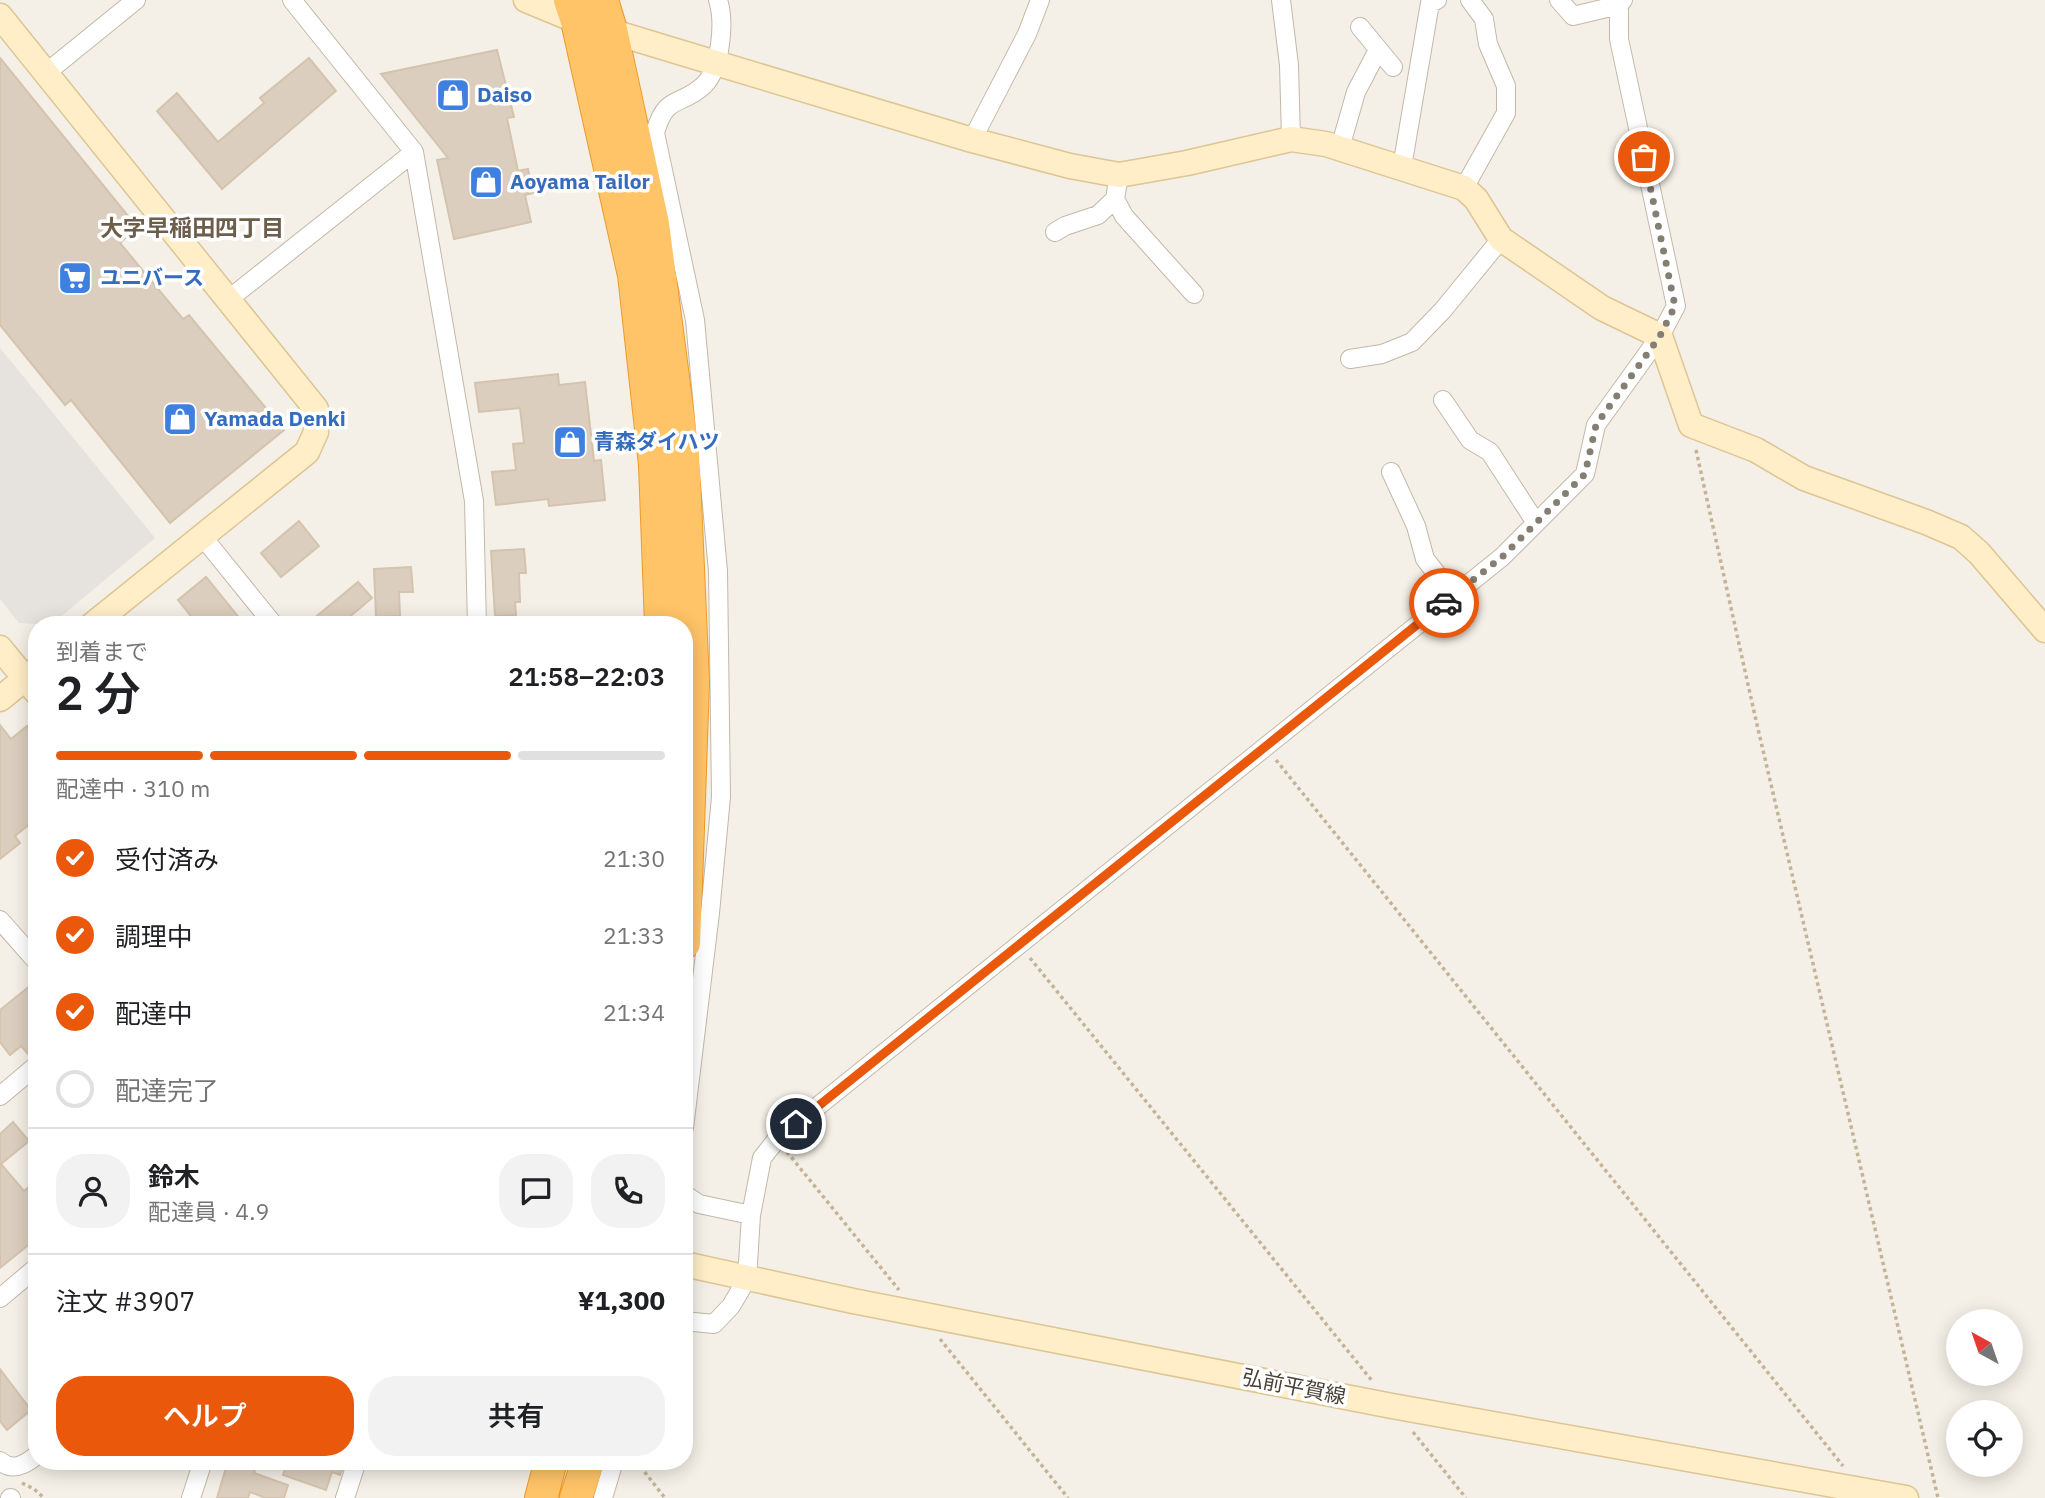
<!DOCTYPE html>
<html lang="ja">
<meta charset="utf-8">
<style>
body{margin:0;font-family:"IBM Plex Sans","Noto Sans JP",sans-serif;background:#f2f2f2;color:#202124;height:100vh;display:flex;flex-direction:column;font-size:26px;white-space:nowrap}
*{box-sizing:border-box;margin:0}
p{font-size:23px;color:#757577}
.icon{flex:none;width:38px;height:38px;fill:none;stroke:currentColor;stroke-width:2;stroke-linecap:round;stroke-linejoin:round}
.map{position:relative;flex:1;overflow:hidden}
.panel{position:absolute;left:28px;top:616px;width:665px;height:854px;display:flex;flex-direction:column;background:#fff;border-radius:28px;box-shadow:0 4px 18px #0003}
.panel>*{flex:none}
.needle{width:46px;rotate:320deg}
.tools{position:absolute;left:1946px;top:1309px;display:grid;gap:14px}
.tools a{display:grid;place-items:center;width:77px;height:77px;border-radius:50%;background:#fff;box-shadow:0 4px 18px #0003;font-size:35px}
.pin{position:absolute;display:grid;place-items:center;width:60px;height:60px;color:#fff;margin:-30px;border:4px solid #fff;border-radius:50%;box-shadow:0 2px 7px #0007}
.courier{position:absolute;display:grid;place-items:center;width:70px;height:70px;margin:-35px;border:5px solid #ea580c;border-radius:50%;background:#fff;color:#222;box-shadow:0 2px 9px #0007}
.head em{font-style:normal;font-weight:600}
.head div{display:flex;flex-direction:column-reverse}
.head{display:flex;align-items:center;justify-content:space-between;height:119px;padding:0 28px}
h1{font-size:46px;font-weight:600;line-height:52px}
.bar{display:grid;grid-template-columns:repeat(4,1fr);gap:10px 7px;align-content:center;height:84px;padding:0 28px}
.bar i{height:9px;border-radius:5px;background:#e0e0e0}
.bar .active{background:#ea580c}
.bar p{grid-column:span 4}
.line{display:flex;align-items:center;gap:18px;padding:0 28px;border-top:2px solid #e0e0e0}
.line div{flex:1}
.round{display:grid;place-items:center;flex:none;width:74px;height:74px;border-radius:28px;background:#f2f2f2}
ol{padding:0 28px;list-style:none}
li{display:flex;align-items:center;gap:21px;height:77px}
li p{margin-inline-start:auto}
li .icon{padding:7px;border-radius:50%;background:#ea580c;color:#fff;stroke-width:4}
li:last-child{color:#757577}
li i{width:38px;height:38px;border:4px solid #e0e0e0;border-radius:50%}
.primary-button{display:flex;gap:14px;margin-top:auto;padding:14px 28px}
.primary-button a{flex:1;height:80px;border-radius:28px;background:#ea580c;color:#fff;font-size:28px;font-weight:600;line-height:80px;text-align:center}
.primary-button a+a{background:#f2f2f2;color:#202124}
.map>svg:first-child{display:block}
</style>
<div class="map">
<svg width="2045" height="1498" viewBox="0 0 2045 1498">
<rect width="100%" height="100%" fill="#f5f0e7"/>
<!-- parking -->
<path fill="#e6e3df" d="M 0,348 L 155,538 L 51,625 L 19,623 L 0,599 Z"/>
<!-- building -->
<path fill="#dbcebe" stroke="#d4c3ad" stroke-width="2" d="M 497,50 L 514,117 L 507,118 L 518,171 L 528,169 L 533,193 L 525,195 L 531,222 L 454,239 L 437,160 L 448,158 L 381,74 Z
M 0,58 L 137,227 L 120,243 L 183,319 L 189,315 L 284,430 L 170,523 L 71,400 L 65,405 L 0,325 Z
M 309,58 L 336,91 L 222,189 L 157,111 L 177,93 L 218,142 L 264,103 L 260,98 Z
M 558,374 L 559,385 L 585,382 L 594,461 L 601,460 L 605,500 L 549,506 L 548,499 L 496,505 L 492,472 L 516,470 L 513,444 L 524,443 L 520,408 L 479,412 L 475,383 Z
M 299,521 L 319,546 L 281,577 L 261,553 Z
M 524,549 L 526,573 L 519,573 L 520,602 L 515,602 L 516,615 L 495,616 L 491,551 Z
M 411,567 L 413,592 L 399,592 L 400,616 L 376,617 L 374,569 Z
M 206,577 L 245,625 L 198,625 L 178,600 Z
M 358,582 L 372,598 L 340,625 L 306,625 Z
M 0,725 L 11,739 L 27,726 L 37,738 L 37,818 L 15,836 L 20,843 L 0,859 Z
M 30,986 L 37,994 L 37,1054 L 30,1056 L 21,1046 L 10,1055 L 0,1042 L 0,1010 Z
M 13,1122 L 29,1141 L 1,1164 L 24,1191 L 37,1180 L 37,1238 L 0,1268 L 0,1134 Z
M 0,1369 L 31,1410 L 7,1430 L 0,1421 Z
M 228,1461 L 258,1461 L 254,1473 L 288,1485 L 284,1498 L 266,1498 L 250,1492 L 248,1498 L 217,1498 Z
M 288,1461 L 345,1461 L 340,1475 L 332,1472 L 326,1490 L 283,1475 Z"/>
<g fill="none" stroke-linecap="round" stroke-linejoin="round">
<!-- street casing -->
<g stroke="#c2b8a8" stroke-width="20">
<path id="street" d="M 292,0 L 414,152 L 474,501 L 477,625
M 1281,0 L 1289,65 L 1291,139
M 1559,0 L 1573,16 L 1619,5
M 1360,27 L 1393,67
M 46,73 L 136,0
M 972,140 L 1027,34 L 1040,0
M 1340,148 L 1356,92 L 1378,50
M 1402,167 L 1430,3 L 1437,0
M 1119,175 L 1115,199 L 1124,216 L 1194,294
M 1464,188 L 1506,113 L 1506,86 L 1488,44 L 1484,19 L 1470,0
M 1055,232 L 1065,226 L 1098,215 L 1115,199
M 229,299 L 414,152
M 1350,359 L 1382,354 L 1412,342 L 1443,310 L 1501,239
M 1443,400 L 1470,440 L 1490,452 L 1536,523
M 1391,472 L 1416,526 L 1425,559 L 1454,596
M 202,536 L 274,625
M 0,920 L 37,962
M 0,1096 L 37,1065
M 684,1128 L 710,913 L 721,797 L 718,571 L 695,320 L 655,133 C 666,93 681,107 704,85 C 721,68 725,22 718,0
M 684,1194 L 699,1204 L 751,1215
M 0,1298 L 37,1267
M 684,1321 L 714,1324 L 731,1306 L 747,1279 L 751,1215 L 762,1158 L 777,1139 L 1502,557 L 1585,474 L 1596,425 L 1660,336 L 1676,306 L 1619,39 L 1619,5 L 1623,0
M 0,1461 C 12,1472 25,1465 37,1455
M 10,1498 L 11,1498
M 191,1498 L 203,1461
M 345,1498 L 357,1461
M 603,1498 L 614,1461"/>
</g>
<!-- secondary casing -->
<g stroke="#ddc594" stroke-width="27">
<path id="secondary" d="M 526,0 L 577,21 L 679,52 L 972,140 L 1070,166 L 1119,175 L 1187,163 L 1291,139 L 1326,144 L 1464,188 L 1476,199 L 1501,239 L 1602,308 L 1660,336 L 1691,425 L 1756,450 L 1804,478 L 1926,522 L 1961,537 L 1979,553 L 2045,630
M 0,16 L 316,409 L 316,432 L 307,452 L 92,625
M 0,648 L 37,693
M 0,699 L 37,669
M 684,1264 L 853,1301 L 1392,1406 L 1906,1498"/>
</g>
<!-- highway casing -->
<g stroke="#ee9a28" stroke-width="34">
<path id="highway" d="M 570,0 L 577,21 L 634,275 L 655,465 L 661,625
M 602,0 L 611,30 L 653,224 L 683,454 L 693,683 L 684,943
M 541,1498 L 551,1461
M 576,1498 L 588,1461"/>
</g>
<!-- path -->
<path stroke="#c5b398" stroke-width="3.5" stroke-dasharray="3.5 3.5" stroke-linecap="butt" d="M 1696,450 L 1755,716 L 1938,1498
M 1276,760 L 1843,1466
M 1030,958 L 1373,1382
M 787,1152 L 899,1290
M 940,1339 L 1068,1498
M 1413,1432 L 1466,1498
M 636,1461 L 665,1498
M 22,1483 L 34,1489 L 44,1498"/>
<!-- street -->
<use href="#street" stroke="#fff" stroke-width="18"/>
<!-- secondary -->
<use href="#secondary" stroke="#ffeec7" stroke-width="24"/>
<!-- highway -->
<use href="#highway" stroke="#ffc468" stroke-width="32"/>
</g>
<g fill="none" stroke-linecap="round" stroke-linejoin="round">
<!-- done -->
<path stroke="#857e73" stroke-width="7" stroke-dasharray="0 12.6" d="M 1444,603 L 1502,557 L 1585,474 L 1596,425 L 1660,336 L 1675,306 L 1644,157"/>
<!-- route -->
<path stroke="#ea580c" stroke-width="9" d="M 796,1124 L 1444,603"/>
</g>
<!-- icons -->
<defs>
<g id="shop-square" transform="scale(1.75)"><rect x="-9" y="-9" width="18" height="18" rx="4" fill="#3f7fe0" stroke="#fff"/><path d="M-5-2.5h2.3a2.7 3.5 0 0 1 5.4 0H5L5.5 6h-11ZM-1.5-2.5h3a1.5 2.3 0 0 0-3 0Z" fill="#fff"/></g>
<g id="supermarket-square" transform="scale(1.75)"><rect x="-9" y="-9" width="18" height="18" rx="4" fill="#3f7fe0" stroke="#fff"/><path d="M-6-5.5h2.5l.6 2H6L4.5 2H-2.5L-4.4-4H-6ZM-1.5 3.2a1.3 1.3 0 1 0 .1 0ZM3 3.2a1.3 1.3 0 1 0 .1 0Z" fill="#fff"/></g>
</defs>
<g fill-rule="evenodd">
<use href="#shop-square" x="453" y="95"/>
<use href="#shop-square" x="486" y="182"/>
<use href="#supermarket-square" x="75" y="278"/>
<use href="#shop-square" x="180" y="419"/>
<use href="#shop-square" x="570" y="442"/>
</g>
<g text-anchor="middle" stroke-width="7" stroke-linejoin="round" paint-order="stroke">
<!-- shop labels -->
<g font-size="21" font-weight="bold" fill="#366cbe" stroke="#fff" text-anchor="start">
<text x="477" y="102">Daiso</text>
<text x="510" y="189">Aoyama Tailor</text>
<text x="100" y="285">ユニバース</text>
<text x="204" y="426">Yamada Denki</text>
<text x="594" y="449">青森ダイハツ</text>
</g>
<!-- street labels -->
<g font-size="21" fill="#494035" stroke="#fff">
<text transform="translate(1294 1387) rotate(11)" y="7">弘前平賀線</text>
</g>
<!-- neighbourhood labels -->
<g font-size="23" font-weight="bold" fill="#6d5e4b" stroke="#fff">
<text x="192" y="236">大字早稲田四丁目</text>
</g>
</g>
</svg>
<div class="tools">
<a><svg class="needle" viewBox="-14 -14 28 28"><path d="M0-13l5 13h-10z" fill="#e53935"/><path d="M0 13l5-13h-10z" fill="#757577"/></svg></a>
<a><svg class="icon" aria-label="locate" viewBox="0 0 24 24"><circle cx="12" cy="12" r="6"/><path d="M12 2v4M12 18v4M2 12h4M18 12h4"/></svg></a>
</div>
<div class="pin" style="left:1644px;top:157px;background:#ea580c"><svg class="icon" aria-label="bag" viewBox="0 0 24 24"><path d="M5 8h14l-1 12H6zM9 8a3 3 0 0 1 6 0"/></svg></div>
<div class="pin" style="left:796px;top:1124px;background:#1f2937"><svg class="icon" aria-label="home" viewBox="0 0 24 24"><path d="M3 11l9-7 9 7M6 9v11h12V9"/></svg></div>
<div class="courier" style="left:1444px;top:603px"><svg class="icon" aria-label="car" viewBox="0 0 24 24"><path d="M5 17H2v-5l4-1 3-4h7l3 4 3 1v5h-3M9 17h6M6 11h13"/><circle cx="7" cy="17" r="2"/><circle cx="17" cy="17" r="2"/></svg></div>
<section class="panel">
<div class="head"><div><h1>2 分</h1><p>到着まで</p></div><em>21:58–22:03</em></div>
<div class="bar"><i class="active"></i><i class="active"></i><i class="active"></i><i></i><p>配達中 · 310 m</p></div>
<ol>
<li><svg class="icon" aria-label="check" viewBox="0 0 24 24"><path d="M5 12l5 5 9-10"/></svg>受付済み<p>21:30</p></li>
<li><svg class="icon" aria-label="check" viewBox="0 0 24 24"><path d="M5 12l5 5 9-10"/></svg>調理中<p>21:33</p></li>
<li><svg class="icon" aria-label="check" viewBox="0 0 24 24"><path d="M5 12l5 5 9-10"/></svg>配達中<p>21:34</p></li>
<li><i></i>配達完了</li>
</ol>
<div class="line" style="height:126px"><a class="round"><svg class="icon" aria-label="person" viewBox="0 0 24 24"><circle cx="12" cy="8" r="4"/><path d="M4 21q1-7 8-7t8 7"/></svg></a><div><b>鈴木</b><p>配達員 · 4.9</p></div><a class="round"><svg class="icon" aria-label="chat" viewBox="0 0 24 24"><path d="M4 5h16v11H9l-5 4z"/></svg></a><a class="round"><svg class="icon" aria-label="phone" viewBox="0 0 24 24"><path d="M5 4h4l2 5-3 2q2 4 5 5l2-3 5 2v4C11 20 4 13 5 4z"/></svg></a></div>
<div class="line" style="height:91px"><div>注文 #3907</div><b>¥1,300</b></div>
<div class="primary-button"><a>ヘルプ</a><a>共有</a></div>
</section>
</div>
